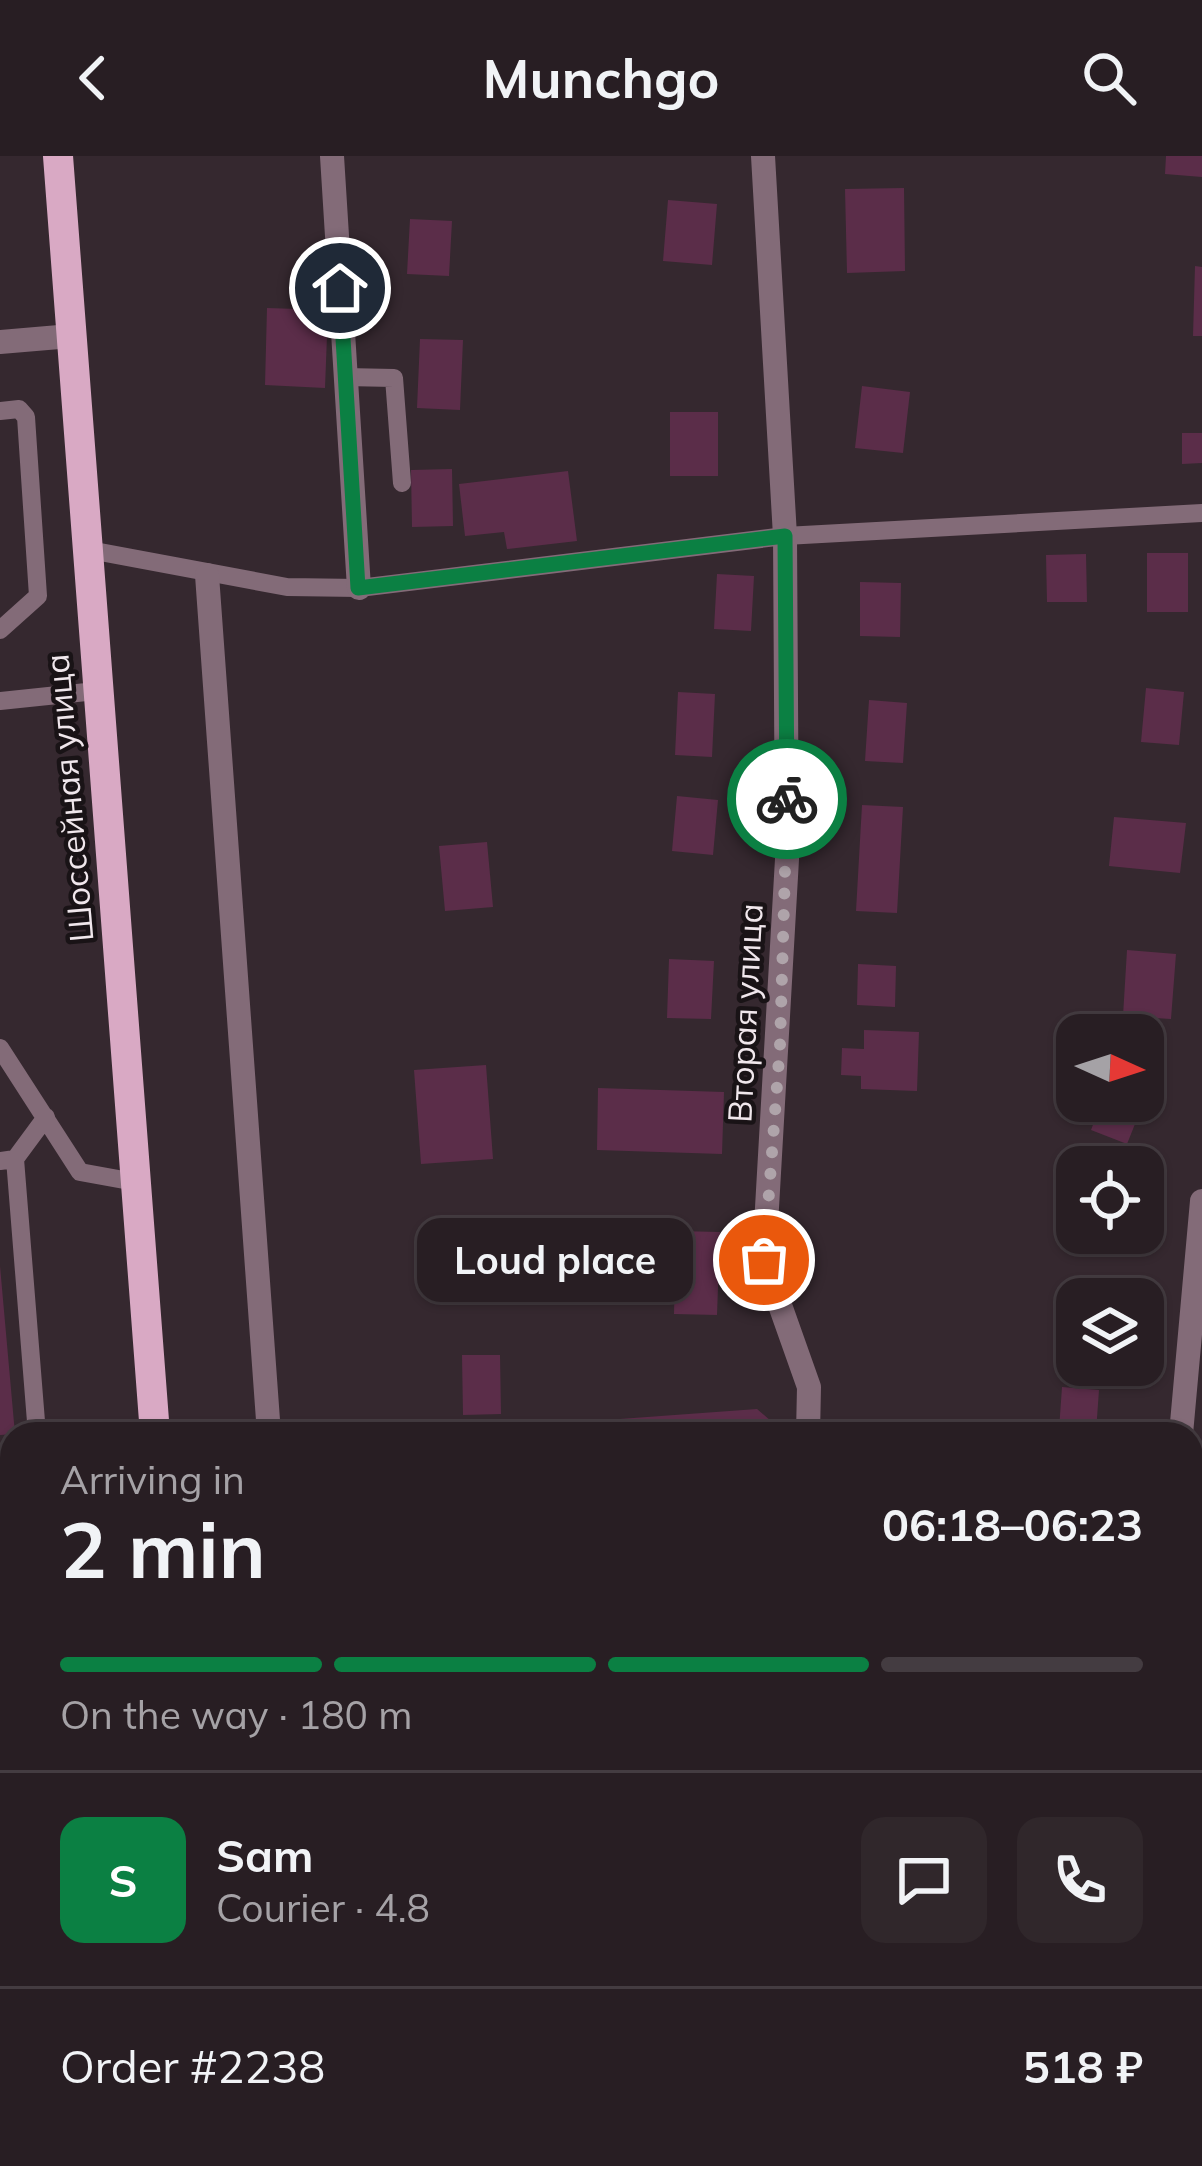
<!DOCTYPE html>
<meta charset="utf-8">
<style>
body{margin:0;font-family:Mulish,sans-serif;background:#30272b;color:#f1f3f6;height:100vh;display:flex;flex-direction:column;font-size:45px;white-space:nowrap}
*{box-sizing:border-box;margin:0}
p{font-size:39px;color:#a5a2a6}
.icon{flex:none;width:66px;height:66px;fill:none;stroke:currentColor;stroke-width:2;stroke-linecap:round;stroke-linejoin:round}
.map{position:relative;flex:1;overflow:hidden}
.side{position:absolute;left:0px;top:1266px;width:1203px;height:744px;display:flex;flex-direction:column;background:#281e23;border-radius:36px 36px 0 0;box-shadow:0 3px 9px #0004,0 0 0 3px #443c41}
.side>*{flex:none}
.needle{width:78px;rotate:93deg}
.fabs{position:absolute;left:1056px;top:858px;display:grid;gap:24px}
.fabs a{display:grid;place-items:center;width:108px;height:108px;border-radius:24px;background:#281e23;box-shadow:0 3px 9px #0004,0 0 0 3px #443c41;font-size:60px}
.pin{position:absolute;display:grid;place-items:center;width:102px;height:102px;color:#fff;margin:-51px;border:6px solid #fff;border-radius:50%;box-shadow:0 3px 12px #0007}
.courier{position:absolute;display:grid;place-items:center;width:120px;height:120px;margin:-60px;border:9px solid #0b8043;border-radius:50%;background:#fff;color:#222;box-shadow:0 3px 15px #0007}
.bubble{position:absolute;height:84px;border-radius:24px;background:#281e23;box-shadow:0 3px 9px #0004,0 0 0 3px #443c41;font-size:39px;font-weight:700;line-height:84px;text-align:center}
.headline em{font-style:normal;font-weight:700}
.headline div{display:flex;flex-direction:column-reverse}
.headline{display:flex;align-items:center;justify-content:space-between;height:204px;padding:0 60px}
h1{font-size:78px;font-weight:700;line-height:90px}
.bar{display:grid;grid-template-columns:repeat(4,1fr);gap:18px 12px;align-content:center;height:144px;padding:0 60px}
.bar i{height:15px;border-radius:9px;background:#443c41}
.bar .active{background:#0b8043}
.bar p{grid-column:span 4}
.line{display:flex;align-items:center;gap:30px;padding:0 60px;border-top:3px solid #443c41}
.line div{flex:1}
.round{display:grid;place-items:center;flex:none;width:126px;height:126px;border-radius:24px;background:#30272b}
header{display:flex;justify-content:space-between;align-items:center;height:156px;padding:0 60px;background:#281e23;font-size:54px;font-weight:700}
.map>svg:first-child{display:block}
</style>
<header><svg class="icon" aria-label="back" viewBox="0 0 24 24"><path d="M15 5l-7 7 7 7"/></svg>Munchgo<svg class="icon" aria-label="search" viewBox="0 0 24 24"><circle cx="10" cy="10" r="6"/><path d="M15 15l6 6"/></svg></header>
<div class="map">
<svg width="1202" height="2010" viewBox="0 0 1202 2010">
<rect width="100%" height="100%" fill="#35282f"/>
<!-- building -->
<path fill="#5b2d49" d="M 1166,0 L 1202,0 L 1202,21 L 1165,18 Z
M 904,32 L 905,115 L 847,117 L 845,33 Z
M 668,44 L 717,48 L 712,109 L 663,105 Z
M 410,63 L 452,65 L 449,120 L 407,118 Z
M 1195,110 L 1202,111 L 1202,180 L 1193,180 Z
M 267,152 L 328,154 L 325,232 L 265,229 Z
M 420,183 L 463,184 L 460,254 L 417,252 Z
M 862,230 L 910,236 L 903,297 L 855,292 Z
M 670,256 L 718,256 L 718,320 L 670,320 Z
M 1182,277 L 1202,277 L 1202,307 L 1182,308 Z
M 452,313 L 453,370 L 412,371 L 411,314 Z
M 568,315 L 577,385 L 507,393 L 504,376 L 465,380 L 459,328 Z
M 1147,397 L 1188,397 L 1188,456 L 1147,456 Z
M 1086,398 L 1087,446 L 1047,446 L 1046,399 Z
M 717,418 L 754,420 L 751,475 L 714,473 Z
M 860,426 L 901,427 L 900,481 L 860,480 Z
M 1146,532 L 1184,536 L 1179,589 L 1141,586 Z
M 678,536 L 715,538 L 712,601 L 675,599 Z
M 869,544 L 907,547 L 903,607 L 865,605 Z
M 677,640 L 718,644 L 713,699 L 672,695 Z
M 862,649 L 903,651 L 897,757 L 856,755 Z
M 1114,661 L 1186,667 L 1180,717 L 1109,710 Z
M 487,686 L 493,751 L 445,755 L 439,690 Z
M 1127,794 L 1176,798 L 1171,863 L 1123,860 Z
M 669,803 L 714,805 L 711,863 L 667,862 Z
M 858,808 L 896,810 L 895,851 L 857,849 Z
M 864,874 L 919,876 L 917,935 L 861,933 L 861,920 L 841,919 L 842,892 L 864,893 Z
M 486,909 L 493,1003 L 421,1008 L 414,914 Z
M 1143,925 L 1151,928 L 1127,988 L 1091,974 L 1102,945 L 1143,945 Z
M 598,932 L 724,936 L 722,998 L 597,994 Z
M 1060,1028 L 1077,1029 L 1077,1077 L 1111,1077 L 1110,1086 L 1057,1083 Z
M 676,1075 L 720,1076 L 717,1159 L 674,1158 Z
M 0,1110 L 15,1278 L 0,1279 Z
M 1059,1130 L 1103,1133 L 1103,1143 L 1077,1143 L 1077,1176 L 1057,1175 Z
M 462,1199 L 500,1199 L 501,1258 L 463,1259 Z
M 1062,1231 L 1099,1234 L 1096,1276 L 1059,1274 Z
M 757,1253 L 771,1265 L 755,1278 L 552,1278 L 551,1268 Z
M 1191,1866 L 1199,1867 L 1195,1953 L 1191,1953 Z
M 0,1936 L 12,1966 L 12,1998 L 25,1998 L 29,2010 L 0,2010 Z
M 455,1998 L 550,1998 L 556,2010 L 460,2010 Z
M 769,1998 L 822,1998 L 821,2005 L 769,2002 Z"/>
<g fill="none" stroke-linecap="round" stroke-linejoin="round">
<!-- service -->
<path stroke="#836b78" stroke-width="18" d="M 345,221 L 394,222 L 402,327
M 0,255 L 19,253 L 26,261 L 38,440 L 0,474
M 84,393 L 287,431 L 359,432 L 785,380 L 1202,357
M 0,545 L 96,535
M 0,892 L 80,1016 L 135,1026
M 15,1003 L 37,1278
M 0,1005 L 15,1003 L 46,961
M 0,1498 L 12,1491
M 87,1998 L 91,2010
M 419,1998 L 425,2010"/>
<!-- minor -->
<path stroke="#836b78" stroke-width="24" d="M 332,0 L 359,432
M 763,0 L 785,380 L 787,703 L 764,1104 L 809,1231 L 808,1278
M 0,186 L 71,180
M 207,419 L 269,1278
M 1181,1278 L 1202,1045
M 1049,1998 L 1050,2010"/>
<!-- primary -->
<path stroke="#d9a9c4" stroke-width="30" d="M 58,0 L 155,1278
M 305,1998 L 310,2010"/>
</g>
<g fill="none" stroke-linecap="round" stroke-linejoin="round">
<!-- done -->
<path stroke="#afa4aa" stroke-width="12" stroke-dasharray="0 21.6" d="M 764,1104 L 780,889 L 787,643"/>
<!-- route -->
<path stroke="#0b8043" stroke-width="15" d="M 340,132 L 358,432 L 785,380 L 787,643"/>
</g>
<g text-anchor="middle" stroke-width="9" stroke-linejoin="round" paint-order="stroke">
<!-- street labels -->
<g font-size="33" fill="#f0e7ec" stroke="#191316">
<text transform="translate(69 642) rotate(-95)" y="12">Шоссейная улица</text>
<text transform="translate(745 857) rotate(-87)" y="12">Вторая улица</text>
</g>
</g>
</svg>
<div class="fabs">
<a><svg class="needle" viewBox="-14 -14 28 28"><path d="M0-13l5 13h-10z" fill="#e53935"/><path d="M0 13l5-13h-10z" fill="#a5a2a6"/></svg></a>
<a><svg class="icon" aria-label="locate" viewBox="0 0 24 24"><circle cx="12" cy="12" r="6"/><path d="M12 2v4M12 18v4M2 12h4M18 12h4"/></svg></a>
<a><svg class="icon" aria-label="layers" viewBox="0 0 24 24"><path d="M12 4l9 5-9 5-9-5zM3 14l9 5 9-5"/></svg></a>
</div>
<div class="pin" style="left:764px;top:1104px;background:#ea580c"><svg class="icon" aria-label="bag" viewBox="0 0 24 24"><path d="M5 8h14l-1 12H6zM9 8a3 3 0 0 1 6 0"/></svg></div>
<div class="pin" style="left:340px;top:132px;background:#1f2937"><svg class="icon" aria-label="home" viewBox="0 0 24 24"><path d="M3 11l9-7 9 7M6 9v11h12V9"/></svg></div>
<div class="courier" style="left:787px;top:643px"><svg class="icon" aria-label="bike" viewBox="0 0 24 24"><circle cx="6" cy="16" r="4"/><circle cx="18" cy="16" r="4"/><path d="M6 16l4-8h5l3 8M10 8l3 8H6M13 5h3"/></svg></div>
<div class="bubble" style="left:417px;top:1062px;width:276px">Loud place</div>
<section class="side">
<div class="headline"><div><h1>2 min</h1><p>Arriving in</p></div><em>06:18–06:23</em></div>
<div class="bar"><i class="active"></i><i class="active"></i><i class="active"></i><i></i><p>On the way · 180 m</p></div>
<div class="line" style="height:216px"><b class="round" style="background:#0b8043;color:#fff">S</b><div><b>Sam</b><p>Courier · 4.8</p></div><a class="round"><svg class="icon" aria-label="chat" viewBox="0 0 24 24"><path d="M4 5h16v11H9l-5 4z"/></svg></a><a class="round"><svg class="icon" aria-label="phone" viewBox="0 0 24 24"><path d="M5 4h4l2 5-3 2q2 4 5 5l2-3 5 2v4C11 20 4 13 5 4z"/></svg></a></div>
<div class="line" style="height:156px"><div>Order #2238</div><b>518 ₽</b></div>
</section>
</div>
